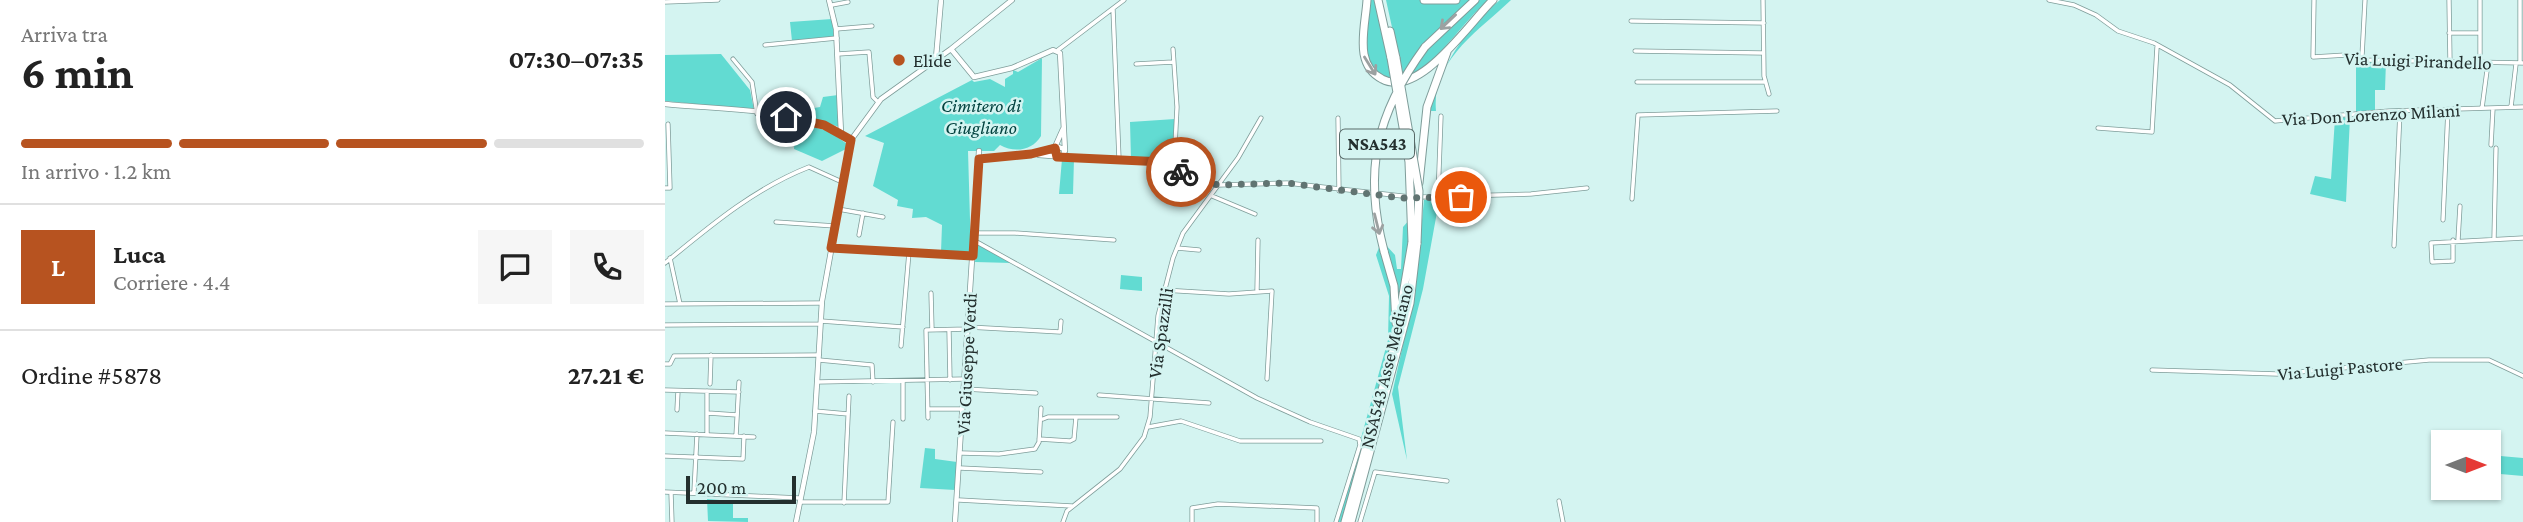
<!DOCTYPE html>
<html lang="it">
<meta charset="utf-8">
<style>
body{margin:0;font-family:"Crimson Pro",serif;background:#f6f6f6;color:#222;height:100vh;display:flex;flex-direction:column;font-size:26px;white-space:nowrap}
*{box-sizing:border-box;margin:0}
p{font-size:23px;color:#767676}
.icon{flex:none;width:38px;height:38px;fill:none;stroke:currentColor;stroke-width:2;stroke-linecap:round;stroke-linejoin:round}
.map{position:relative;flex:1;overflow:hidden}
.drawer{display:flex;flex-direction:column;background:#fff;width:665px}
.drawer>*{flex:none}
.needle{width:46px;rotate:90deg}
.controls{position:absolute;left:1766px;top:430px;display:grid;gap:14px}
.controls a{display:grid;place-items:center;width:70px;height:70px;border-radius:0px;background:#fff;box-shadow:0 2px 5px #0004;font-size:35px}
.scale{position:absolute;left:21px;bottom:18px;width:110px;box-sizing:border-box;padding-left:7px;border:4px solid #232f2e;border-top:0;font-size:19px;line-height:24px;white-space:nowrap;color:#232f2e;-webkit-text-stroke:5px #d4f4f1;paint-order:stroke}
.pin{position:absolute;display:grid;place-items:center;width:60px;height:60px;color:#fff;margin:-30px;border:4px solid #fff;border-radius:50%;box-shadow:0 2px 7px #0007}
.courier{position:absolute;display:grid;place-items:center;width:70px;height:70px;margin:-35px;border:5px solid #b75320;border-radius:50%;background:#fff;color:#222;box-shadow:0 2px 9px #0007}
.summary em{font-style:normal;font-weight:700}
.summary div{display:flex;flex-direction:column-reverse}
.summary{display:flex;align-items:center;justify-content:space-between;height:119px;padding:0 21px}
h1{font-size:46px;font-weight:700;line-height:52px}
.bar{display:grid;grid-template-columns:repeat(4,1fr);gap:10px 7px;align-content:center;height:84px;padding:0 21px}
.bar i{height:9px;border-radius:5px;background:#e0e0e0}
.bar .active{background:#b75320}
.bar p{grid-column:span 4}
.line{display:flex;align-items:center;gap:18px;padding:0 21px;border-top:2px solid #e0e0e0}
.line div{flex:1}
.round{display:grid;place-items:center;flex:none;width:74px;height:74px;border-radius:0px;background:#f6f6f6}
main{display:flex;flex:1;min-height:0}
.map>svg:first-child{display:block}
</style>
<main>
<section class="drawer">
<div class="summary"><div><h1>6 min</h1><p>Arriva tra</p></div><em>07:30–07:35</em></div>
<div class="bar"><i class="active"></i><i class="active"></i><i class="active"></i><i></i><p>In arrivo · 1.2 km</p></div>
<div class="line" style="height:126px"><b class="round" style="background:#b75320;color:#fff">L</b><div><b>Luca</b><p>Corriere · 4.4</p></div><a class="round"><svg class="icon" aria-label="chat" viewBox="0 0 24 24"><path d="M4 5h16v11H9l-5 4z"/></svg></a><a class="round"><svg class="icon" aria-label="phone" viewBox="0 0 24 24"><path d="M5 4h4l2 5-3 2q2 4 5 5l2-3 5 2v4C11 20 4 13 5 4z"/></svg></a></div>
<div class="line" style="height:91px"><div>Ordine #5878</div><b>27.21 €</b></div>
</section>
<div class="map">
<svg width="1858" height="522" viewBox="0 0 1858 522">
<rect width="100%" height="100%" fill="#d4f4f1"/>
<!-- green -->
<path fill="#62dbd2" d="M 706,0 L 710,0 L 734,59 L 721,0 L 806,0 L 808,4 L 814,0 L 824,0 C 796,20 755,96 717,75 C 709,71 703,63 702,54 C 698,37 705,17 706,0 Z
M 835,0 L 846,0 C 815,30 766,60 771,111 L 763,111 C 777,66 798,31 835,0 Z
M 167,19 L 169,37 L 127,41 L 125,22 Z
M 56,54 L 85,90 L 89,110 L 0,101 L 0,55 Z
M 1691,57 L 1721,61 L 1720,90 L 1710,90 L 1710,111 L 1691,113 Z
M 377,58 L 376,136 C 367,151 349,153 335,145 L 329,151 L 303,151 L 306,254 L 276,252 L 277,225 L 261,217 L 247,218 L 248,209 L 232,206 L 233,200 L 208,186 L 219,143 L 200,136 L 307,80 L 309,82 L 325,79 L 340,87 L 340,79 L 348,74 L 348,70 L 353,72 Z
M 173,95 L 174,127 L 144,117 L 143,109 L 155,107 L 158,97 Z
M 1685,117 L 1681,202 L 1645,194 L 1650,176 L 1666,179 L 1670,118 Z
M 510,119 L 507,163 L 466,159 L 465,122 Z
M 131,123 L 164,131 L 182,144 L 181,149 L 157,161 L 129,149 Z
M 397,159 L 409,159 L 408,194 L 394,194 Z
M 759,200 L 765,200 L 772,212 L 758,289 L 733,387 L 742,460 L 727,394 L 750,291 Z
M 745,219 L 744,257 L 733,302 L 720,244 L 730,255 L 732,269 L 736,269 L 738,227 Z
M 312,244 L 347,263 L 310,262 Z
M 715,245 C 724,275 732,307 728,339 L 678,522 L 673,522 L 723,340 L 724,296 L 711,255 Z
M 456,275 L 477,277 L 477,291 L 455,289 Z
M 260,448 L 270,449 L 270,459 L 292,462 L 290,490 L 255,488 Z
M 1824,455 L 1858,458 L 1858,476 L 1824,473 Z
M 42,499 L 68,501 L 68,518 L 83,518 L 83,522 L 43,521 Z"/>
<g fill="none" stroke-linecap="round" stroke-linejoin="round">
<!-- minor casing -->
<g stroke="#7f9d9a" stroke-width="5">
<path id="minor" d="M 1098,0 L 1099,76 L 1104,94
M 1384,0 L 1409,5 L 1431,15 L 1453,31 L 1489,43 L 1565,85 L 1610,121 L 1724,111 L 1858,107
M 1649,0 L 1648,57 L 1681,55 L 1702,60 L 1858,63
M 1784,0 L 1785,62
M 1855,0 L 1855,63
M 0,2 L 53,0
M 167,5 L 183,2
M 448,9 L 454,159
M 966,21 L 1099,23
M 171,29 L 207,26
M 1784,33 L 1815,33
M 100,45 L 172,38
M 508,49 L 512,107 L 509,166
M 393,50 L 459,0
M 970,51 L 1098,53
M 173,54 L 204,52 L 208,97 L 213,102
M 1697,56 L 1700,0
M 68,59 L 87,82 L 92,114
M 1815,63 L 1815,0
M 471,64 L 508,62
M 972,82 L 1100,82
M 1846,107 L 1851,64
M 1817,108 L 1823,63
M 673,118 L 674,191
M 1433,128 L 1487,132 L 1492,47
M 1826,145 L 1828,108
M 399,157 L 499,162 L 525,178 L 554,185 L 622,183 L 746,197
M 0,188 L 5,188 L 3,124
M 547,196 L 590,214
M 754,197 L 866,194 L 922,188
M 773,197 L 776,116
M 967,199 L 973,115 L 1112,111
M 173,209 L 218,217
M 1778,220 L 1783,109
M 111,222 L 170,226
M 310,233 L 350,233 L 449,240
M 194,235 L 198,213
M 1829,239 L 1831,148
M 1788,240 L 1788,261 L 1767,262 L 1766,243 L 1858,238
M 1793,240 L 1795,206
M 310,241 L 592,398 L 645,422 L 694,439 L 695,445 L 671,522
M 1729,246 L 1735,111
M 167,248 L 308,256
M 512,248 L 534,250
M 5,258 L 15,304
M 0,263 C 45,226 90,188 144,167 L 177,182
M 498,290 L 564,294 L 607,291 L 602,379
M 592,290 L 593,240
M 266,293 L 267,330
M 0,304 L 157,303
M 156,321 L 238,327
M 0,325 L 155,324
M 303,327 L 395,332 L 396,321
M 284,330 L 285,380
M 236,346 L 244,252
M 154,360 L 207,365 L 208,382
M 0,364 L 5,364 L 9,356 L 154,355
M 1487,370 L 1612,374 L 1764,360 L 1824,360 L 1858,376
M 152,382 L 300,379
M 45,384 L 46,355
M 300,389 L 371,393
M 0,390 L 74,392
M 434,395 L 544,403
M 263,409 L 297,409
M 12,410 L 13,391
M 150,411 L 183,414
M 43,413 L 72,415
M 263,418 L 261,330 L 303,329
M 238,419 L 238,381
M 378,419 L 383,417 L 452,417
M 483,427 L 516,421 L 575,441 L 656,441
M 0,433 L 89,437
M 42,434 L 42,391
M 71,436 L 74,382
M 374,439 L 405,441 L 409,439 L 411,417
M 296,453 L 334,454 L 370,449 L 374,442 L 376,408
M 0,456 L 78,459 L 79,436
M 295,468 L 376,472
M 0,492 L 134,498
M 29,492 L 32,434
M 6,493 L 7,522
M 294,500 L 407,506
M 894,501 L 898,522
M 136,502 L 223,502 L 228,422
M 179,503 L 184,396
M 398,522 L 402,511 L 455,469 L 479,437 L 485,417 L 493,316 L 508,258 L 518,233 L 573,158 L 596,118
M 527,522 L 527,508 L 553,504 L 652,508 L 652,522
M 695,522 L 710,472 L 782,481"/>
</g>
<!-- tertiary casing -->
<g stroke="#7f9d9a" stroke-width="6">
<path id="tertiary" d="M 164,0 L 171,29 L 176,133
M 286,49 L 309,77 L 347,68 L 388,50 L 395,53 L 400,151
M 271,58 L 276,0
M 0,104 C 56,110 140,107 186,140
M 390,147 L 398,129
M 374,155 L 399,157 L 399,149 L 391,146
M 314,159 L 366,154 L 390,147
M 131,522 L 149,432 L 157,301 L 186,140 L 216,99 L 286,49 L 347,0
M 290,522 L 314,151"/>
</g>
<!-- trunk casing -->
<g stroke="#7f9d9a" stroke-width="9">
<path id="trunk" d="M 702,0 C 701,17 696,37 699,54 C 701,65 707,74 717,79 C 754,99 804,23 828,0
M 713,0 L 726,58
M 759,0 L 791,0
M 725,31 L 731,58
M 760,47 L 810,0
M 754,183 L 762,107 L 782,52
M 719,251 L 729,286 L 731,323
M 680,522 L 729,347 L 747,242
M 686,522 L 745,303 L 752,243"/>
</g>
<!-- minor -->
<use href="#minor" stroke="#fff" stroke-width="3.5"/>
<!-- tertiary -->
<use href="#tertiary" stroke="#fff" stroke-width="4.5"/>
<!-- trunk -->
<use href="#trunk" stroke="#fff" stroke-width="7"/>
<!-- trunk-bridge casing -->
<g stroke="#7f9d9a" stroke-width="9" stroke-linecap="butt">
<path id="trunk-bridge" d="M 726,58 L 744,162 L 747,242
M 731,58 L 754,191 L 752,243
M 719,251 C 698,171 711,114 760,47"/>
</g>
<!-- trunk-bridge -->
<use href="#trunk-bridge" stroke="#fff" stroke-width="7"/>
</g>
<!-- one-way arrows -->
<defs><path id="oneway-shaft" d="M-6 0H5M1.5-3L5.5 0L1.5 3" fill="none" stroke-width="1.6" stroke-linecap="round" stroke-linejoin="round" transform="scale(1.75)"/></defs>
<g stroke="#9ca1a1">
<use href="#oneway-shaft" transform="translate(783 22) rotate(137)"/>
<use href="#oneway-shaft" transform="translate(705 66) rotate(58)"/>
<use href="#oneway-shaft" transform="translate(712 224) rotate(76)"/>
</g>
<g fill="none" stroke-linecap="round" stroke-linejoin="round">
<!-- done -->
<path stroke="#617472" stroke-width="7" stroke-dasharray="0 12.6" d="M 516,172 L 532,181 L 554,185 L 622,183 L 736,198 L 796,197"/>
<!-- route -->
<path stroke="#b75320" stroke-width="9" d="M 121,117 L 159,125 L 186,140 L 166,248 L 308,256 L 314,159 L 366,154 L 390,148 L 392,157 L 499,162 L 516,172"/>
</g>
<!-- markers -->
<circle fill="#b75320" stroke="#d4f4f1" stroke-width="2.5" cx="234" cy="60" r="7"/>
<g text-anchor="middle" stroke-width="5" stroke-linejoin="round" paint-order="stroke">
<!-- shield labels -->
<rect fill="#d4f4f1" stroke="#586a68" stroke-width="2" x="675" y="129.5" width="74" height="29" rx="5"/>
<g font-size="18" font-weight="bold" fill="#232f2e">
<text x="712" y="150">NSA543</text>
</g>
<!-- poi labels -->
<g font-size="19" fill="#232f2e" stroke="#d4f4f1" text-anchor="start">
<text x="248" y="67">Elide</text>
</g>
<!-- street labels -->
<g font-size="19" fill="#232f2e" stroke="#d4f4f1">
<text transform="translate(1753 60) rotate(2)" y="7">Via Luigi Pirandello</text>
<text transform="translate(1706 114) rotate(-3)" y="7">Via Don Lorenzo Milani</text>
<text transform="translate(495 333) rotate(-82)" y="7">Via Spazzilli</text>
<text transform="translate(301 364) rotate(-87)" y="7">Via Giuseppe Verdi</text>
<text transform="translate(721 366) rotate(-76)" y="7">NSA543 Asse Mediano</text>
<text transform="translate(1675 368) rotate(-5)" y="7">Via Luigi Pastore</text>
</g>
<!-- park labels -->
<g font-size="19" font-style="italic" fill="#01413e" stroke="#d4f4f1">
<text x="316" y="112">Cimitero di<tspan x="316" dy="22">Giugliano</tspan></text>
</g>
</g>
</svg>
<div class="controls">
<a><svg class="needle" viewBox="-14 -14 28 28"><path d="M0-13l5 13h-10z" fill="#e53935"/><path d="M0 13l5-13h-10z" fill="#767676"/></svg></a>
</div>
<div class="scale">200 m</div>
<div class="pin" style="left:796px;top:197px;background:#ea580c"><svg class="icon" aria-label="bag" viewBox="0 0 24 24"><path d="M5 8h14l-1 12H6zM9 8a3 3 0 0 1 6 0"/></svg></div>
<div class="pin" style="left:121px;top:117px;background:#1f2937"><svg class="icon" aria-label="home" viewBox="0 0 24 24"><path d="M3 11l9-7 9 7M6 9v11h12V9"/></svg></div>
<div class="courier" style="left:516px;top:172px"><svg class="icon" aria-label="bike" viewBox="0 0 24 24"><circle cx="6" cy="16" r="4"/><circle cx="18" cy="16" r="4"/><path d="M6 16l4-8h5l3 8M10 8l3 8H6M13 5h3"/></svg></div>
</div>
</main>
